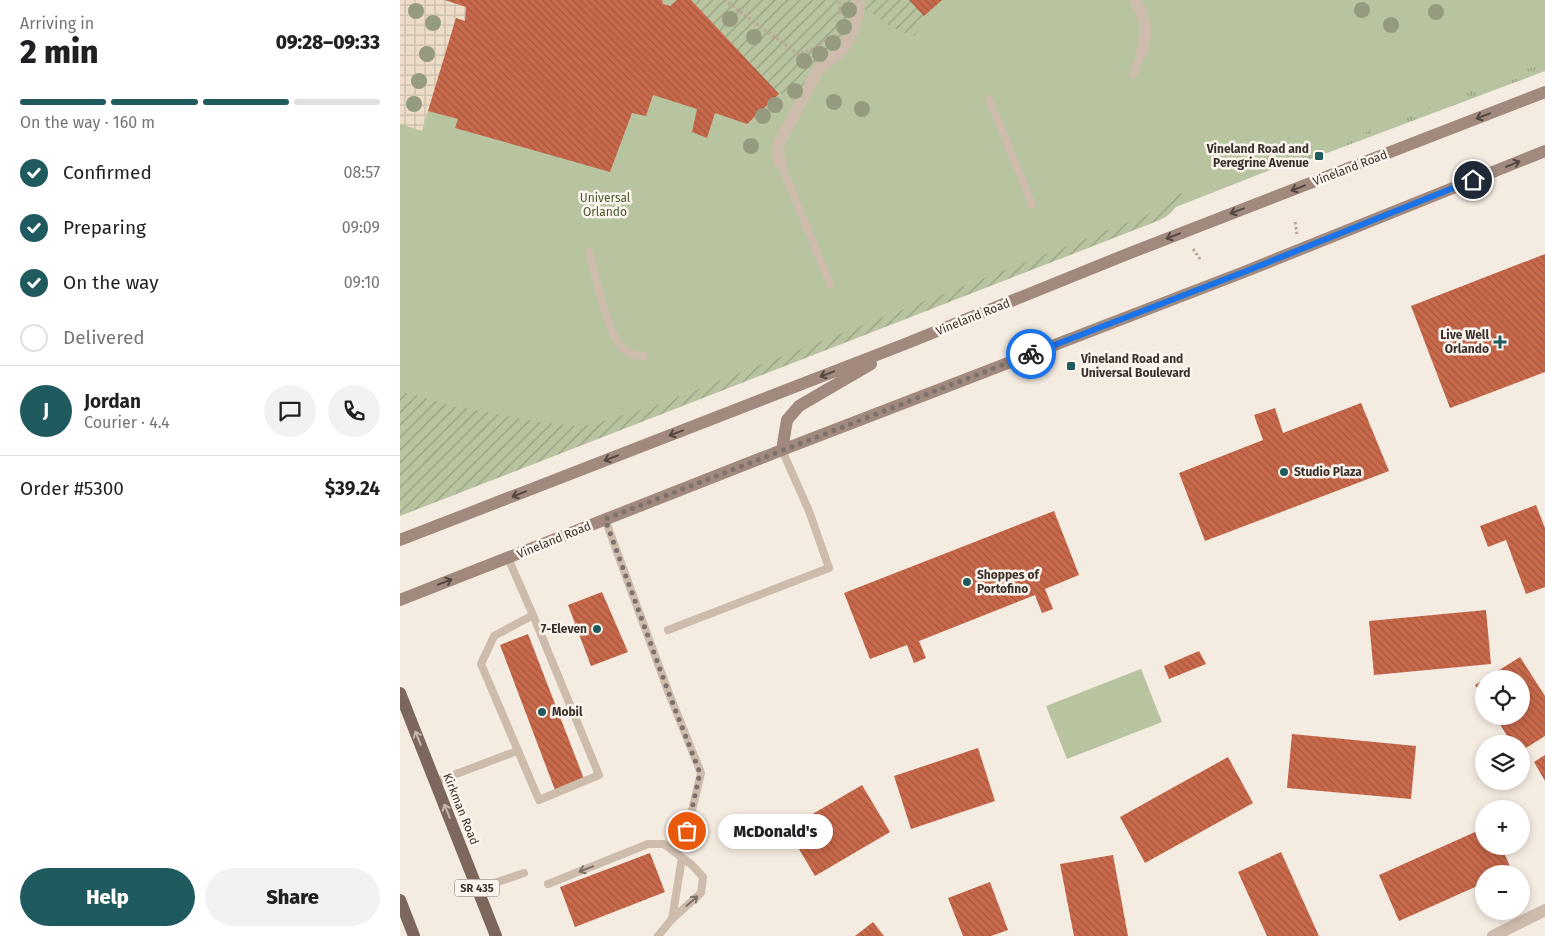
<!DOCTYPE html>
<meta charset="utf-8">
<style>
body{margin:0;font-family:"Fira Sans",sans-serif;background:#f2f2f2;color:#202124;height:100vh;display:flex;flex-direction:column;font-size:19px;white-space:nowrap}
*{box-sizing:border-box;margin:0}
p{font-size:16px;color:#757577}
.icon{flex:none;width:28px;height:28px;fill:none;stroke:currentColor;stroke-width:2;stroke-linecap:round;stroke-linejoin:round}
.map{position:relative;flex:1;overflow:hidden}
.panel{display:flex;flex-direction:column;background:#fff;width:400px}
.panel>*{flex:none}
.tools{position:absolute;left:1075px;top:670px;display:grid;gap:10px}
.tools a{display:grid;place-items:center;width:55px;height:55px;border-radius:50%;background:#fff;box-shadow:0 2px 8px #0003;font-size:25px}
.pin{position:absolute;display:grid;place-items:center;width:42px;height:42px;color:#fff;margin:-21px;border:2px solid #fff;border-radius:50%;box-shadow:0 1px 5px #0007}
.courier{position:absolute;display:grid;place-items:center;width:50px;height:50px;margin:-25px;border:4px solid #1a73e8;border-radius:50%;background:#fff;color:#222;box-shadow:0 1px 6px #0007}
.bubble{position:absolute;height:35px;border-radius:18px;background:#fff;box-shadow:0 2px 8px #0003;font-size:16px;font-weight:800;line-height:35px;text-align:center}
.overview em{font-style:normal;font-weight:800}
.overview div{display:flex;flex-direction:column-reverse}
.overview{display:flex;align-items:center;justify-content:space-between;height:85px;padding:0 20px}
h1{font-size:32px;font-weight:800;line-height:38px}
.bar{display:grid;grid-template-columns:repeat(4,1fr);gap:8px 5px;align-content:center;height:60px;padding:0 20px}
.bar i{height:6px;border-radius:4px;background:#e0e0e0}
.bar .active{background:#1f5a5e}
.bar p{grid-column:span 4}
.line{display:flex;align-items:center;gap:12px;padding:0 20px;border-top:1px solid #e0e0e0}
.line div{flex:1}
.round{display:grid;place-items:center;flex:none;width:52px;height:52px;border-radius:26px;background:#f2f2f2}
ol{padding:0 20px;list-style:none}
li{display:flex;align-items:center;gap:15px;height:55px}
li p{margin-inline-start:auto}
li .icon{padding:5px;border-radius:50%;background:#1f5a5e;color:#fff;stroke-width:4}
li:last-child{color:#757577}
li i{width:28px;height:28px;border:2px solid #e0e0e0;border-radius:50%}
.cta{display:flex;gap:10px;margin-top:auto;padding:10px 20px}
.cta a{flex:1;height:58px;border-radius:30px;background:#1f5a5e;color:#fff;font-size:20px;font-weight:800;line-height:58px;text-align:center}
.cta a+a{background:#f2f2f2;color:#202124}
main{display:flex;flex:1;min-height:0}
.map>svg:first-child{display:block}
</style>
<main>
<section class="panel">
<div class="overview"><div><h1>2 min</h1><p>Arriving in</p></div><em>09:28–09:33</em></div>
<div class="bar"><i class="active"></i><i class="active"></i><i class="active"></i><i></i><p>On the way · 160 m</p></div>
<ol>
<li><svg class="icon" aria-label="check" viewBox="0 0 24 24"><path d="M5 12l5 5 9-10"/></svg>Confirmed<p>08:57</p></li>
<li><svg class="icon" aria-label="check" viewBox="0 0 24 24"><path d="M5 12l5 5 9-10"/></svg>Preparing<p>09:09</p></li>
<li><svg class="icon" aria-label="check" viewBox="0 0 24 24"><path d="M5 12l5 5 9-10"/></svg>On the way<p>09:10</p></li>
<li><i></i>Delivered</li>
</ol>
<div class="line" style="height:90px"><b class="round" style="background:#1f5a5e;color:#fff">J</b><div><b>Jordan</b><p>Courier · 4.4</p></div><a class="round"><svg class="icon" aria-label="chat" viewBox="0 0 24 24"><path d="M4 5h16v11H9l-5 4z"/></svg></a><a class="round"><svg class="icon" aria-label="phone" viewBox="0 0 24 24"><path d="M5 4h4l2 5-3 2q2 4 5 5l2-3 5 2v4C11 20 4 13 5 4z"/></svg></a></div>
<div class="line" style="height:65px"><div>Order #5300</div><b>$39.24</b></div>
<div class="cta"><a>Help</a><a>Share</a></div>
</section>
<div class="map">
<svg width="1145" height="936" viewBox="0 0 1145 936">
<defs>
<pattern id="grass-tufts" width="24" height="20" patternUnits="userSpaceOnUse" patternTransform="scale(1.25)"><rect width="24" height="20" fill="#b8c4a0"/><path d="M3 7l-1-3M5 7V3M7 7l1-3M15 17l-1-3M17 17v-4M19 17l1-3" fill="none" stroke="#97a083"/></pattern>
<pattern id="garden-furrows" width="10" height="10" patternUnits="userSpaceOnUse" patternTransform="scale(1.25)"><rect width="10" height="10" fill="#b8c4a0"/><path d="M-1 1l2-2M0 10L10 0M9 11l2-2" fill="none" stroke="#97a083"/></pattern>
<pattern id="plaza-grid" width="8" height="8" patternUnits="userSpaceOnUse" patternTransform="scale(1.25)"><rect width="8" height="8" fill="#ecdcc8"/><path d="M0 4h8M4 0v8" fill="none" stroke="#cbbdac"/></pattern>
<pattern id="building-back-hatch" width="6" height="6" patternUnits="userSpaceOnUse" patternTransform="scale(1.25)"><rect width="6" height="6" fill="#c8694b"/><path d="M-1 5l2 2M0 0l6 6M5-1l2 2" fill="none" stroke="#a4573f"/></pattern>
</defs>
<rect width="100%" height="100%" fill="#f4ebe1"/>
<!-- grass -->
<path fill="url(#grass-tufts)" d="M 1145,35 L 1145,71 L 887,168 L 873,168 Z"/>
<!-- park -->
<path fill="#b8c4a0" d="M 0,0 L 1145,0 L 1145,62 L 776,207 L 0,503 Z
M 741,669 L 762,722 L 667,759 L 646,706 Z"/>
<!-- garden -->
<path fill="url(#garden-furrows)" d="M 291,0 L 452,0 C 453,20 445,36 431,49 C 427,53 422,55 419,59 C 412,67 407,80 401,90 L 379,94 Z
M 453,0 L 542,0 L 524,16 L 519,30 L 514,36 C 497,30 480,23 468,8 L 465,10 Z
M 782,181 C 784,198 775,213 760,220 L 0,516 L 0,391 L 53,406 L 139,422 L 182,427 L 257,405 L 757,211 L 771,198 Z"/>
<!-- plaza -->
<path fill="url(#plaza-grid)" d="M 0,0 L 42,0 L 59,4 L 66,7 L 65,21 L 56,19 L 22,131 L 0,124 Z"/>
<!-- building -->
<path fill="url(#building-back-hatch)" d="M 45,0 L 262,0 L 263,4 L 270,6 L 277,0 L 291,0 L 379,94 L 347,124 L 315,113 L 307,138 L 292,132 L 297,109 L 253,95 L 246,116 L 232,113 L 210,172 L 55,128 L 58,119 L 28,111 L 56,18 L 65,21 L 66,7 Z
M 509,0 L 542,0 L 524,16 Z
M 1145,254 L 1145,372 L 1050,408 L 1011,306 Z
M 961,403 L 989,471 L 805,541 L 779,473 L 863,440 L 854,415 L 875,408 L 883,433 Z
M 1136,505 L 1145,528 L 1145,587 L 1126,594 L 1106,540 L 1088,547 L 1080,526 Z
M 654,511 L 679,575 L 645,589 L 653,609 L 642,613 L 635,595 L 519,641 L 526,658 L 514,663 L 507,645 L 470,659 L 444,593 Z
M 202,592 L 228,652 L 191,666 L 168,605 Z
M 1086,610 L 1091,664 L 974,675 L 969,621 Z
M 128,634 L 184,779 L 155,790 L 100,645 Z
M 799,651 L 806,664 L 769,679 L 764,666 Z
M 1120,657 L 1145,696 L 1145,736 L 1121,751 L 1121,744 L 1112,744 L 1095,716 L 1121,716 L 1121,679 L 1085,679 Z
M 1084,679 L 1084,698 L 1075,685 Z
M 892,734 L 1016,746 L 1011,799 L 887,788 Z
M 578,748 L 595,801 L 511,829 L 494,776 Z
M 1145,755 L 1145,781 L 1134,762 Z
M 828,757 L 853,803 L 745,863 L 720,817 Z
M 462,785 L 490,832 L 415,876 L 387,829 Z
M 1084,828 L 1084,846 L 1101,846 L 1112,871 L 1105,874 L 1084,874 L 1084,883 L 999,921 L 979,875 Z
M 881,852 L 919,936 L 867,936 L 838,872 Z
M 250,853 L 265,892 L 175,927 L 160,887 Z
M 713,855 L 728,936 L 674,936 L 660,864 Z
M 590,882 L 608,930 L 591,936 L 563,936 L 548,898 Z
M 473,922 L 484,936 L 455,936 Z"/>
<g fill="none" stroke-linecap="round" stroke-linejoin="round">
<!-- path -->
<path stroke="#b9a596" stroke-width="3" stroke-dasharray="2.5 2.5" stroke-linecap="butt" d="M 324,0 L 398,54 L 415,48 L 428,37
M 439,14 L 440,0
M 895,222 L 897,234
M 793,249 L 800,259"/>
<!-- lane -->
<path stroke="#cdbbac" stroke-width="8" d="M 733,75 L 742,51
M 589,99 L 632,204
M 381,164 L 430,284
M 189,252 C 196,276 206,331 223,349 C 229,355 236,356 244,356
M 205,519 L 268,691 L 301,773 L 287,831
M 108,558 L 133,615 L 199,775 L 139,800 L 81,664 L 94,636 L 133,615
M 268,630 L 429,568 L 409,511 L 382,450
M 35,782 L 117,751
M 148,884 L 248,844 L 264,844 L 292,865 L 303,877 L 301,893 L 272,919 L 258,936
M 77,889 L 124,873
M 272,919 L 282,858"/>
<!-- street -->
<path stroke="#cdbbac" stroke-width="12" d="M 735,0 C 746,20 748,29 742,51
M 381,164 L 378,155 L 379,143 L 419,68 L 437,55 L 446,44 L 453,32 L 457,17 L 459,0
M 1093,936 L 1145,910"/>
<!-- secondary -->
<path stroke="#a18a7d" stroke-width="12" d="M 382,450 L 387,420 L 399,406 L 471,364
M 0,540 L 505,344 L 730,253 L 1145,92
M 0,600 L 382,450 L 844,272 L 1145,151"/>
<!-- primary -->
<path stroke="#7d675c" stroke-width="12" d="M 0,693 L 96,936
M 0,900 L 14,936"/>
</g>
<!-- trees -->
<g fill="#969b7f">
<circle cx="449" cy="10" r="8"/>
<circle cx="962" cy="10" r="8"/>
<circle cx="16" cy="11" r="8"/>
<circle cx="1036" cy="12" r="8"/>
<circle cx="330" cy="19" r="8"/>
<circle cx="33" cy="23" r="8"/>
<circle cx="991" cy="25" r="8"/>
<circle cx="444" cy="27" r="8"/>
<circle cx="354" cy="37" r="8"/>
<circle cx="433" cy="43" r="8"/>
<circle cx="27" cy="54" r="8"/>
<circle cx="420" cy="54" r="8"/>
<circle cx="404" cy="61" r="8"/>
<circle cx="19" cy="81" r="8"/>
<circle cx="395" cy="91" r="8"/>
<circle cx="434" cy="102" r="8"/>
<circle cx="14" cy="104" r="8"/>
<circle cx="375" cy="105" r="8"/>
<circle cx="462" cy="109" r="8"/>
<circle cx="363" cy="116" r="8"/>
<circle cx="351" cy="146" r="8"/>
</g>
<!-- one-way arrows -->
<defs><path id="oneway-shaft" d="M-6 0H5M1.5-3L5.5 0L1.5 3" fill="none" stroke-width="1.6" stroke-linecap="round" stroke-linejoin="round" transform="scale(1.25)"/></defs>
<g stroke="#544640">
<use href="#oneway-shaft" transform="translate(1083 116) rotate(159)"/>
<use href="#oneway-shaft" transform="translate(1113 164) rotate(-22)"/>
<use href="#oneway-shaft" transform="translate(898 188) rotate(159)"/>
<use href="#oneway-shaft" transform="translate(837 211) rotate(159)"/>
<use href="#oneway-shaft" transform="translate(773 236) rotate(159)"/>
<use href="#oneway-shaft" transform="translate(427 374) rotate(159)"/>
<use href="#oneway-shaft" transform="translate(276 433) rotate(159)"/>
<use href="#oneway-shaft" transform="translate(211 458) rotate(159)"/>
<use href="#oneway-shaft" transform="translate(119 494) rotate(159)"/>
<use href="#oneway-shaft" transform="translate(45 582) rotate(-21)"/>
</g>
<g stroke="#c2b5ac">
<use href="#oneway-shaft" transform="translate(18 738) rotate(-112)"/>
<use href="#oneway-shaft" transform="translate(47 811) rotate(-112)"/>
</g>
<g stroke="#7d6f65">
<use href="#oneway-shaft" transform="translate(186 869) rotate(159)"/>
<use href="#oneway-shaft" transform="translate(292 901) rotate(-41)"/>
</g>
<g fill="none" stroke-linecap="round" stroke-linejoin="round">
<!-- done -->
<path stroke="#7c716b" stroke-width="5" stroke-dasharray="0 9" d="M 287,831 L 300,773 L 268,691 L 205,519 L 631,354"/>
<!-- route -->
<path stroke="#1a73e8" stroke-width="6" d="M 631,354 L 844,272 L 1073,180"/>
</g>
<!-- markers -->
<g fill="#1f5a5e" stroke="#fbf5ee" stroke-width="2">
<rect x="914" y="151" width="10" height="10" rx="2.5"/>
<path d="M1097.5 334.5h5v5h5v5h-5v5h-5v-5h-5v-5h5z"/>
<rect x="666" y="361" width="10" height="10" rx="2.5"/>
<circle cx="884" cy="472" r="5"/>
<circle cx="567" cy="582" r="5"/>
<circle cx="197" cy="629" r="5"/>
<circle cx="142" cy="712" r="5"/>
</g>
<g text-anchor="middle" stroke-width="5" stroke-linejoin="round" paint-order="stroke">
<!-- shield labels -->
<rect fill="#fbf5ee" stroke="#756b66" stroke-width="1" x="54.5" y="879.5" width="45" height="17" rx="4"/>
<g font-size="11" font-weight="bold" fill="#3b302b">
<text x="77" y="892">SR 435</text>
</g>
<!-- poi labels -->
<g font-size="12" font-weight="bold" fill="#3b302b" stroke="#fbf5ee" text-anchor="start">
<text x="909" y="153" text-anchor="end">Vineland Road and<tspan x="909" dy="14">Peregrine Avenue</tspan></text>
<text x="1089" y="339" text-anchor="end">Live Well<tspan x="1089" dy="14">Orlando</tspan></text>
<text x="681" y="363">Vineland Road and<tspan x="681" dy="14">Universal Boulevard</tspan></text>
<text x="894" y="476">Studio Plaza</text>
<text x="577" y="579">Shoppes of<tspan x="577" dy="14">Portofino</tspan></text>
<text x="187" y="633" text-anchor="end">7-Eleven</text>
<text x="152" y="716">Mobil</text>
</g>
<!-- street labels -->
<g font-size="12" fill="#3b302b" stroke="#fbf5ee">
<text transform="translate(950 168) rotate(-21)" y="4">Vineland Road</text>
<text transform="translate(573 317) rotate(-22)" y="4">Vineland Road</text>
<text transform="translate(154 540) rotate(-22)" y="4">Vineland Road</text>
<text transform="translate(61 809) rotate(68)" y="4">Kirkman Road</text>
</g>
<!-- park labels -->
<g font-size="12" fill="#4a5a2e" stroke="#fbf5ee">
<text x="205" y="202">Universal<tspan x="205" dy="14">Orlando</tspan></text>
</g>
</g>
</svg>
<div class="tools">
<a><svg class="icon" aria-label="locate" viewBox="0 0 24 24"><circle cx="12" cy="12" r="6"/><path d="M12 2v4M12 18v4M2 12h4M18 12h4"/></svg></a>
<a><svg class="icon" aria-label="layers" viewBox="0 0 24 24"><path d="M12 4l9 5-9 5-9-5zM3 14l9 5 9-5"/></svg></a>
<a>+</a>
<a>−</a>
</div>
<div class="pin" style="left:287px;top:831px;background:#ea580c"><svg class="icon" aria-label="bag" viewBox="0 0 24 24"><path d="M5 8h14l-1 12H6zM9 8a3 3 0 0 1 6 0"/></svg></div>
<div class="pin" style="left:1073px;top:180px;background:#1f2937"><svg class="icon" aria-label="home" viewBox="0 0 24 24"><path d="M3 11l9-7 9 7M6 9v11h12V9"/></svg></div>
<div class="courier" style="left:631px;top:354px"><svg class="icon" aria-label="bike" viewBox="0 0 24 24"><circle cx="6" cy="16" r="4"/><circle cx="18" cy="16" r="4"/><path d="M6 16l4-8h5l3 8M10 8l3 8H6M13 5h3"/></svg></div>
<div class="bubble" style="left:318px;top:814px;width:115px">McDonald's</div>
</div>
</main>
